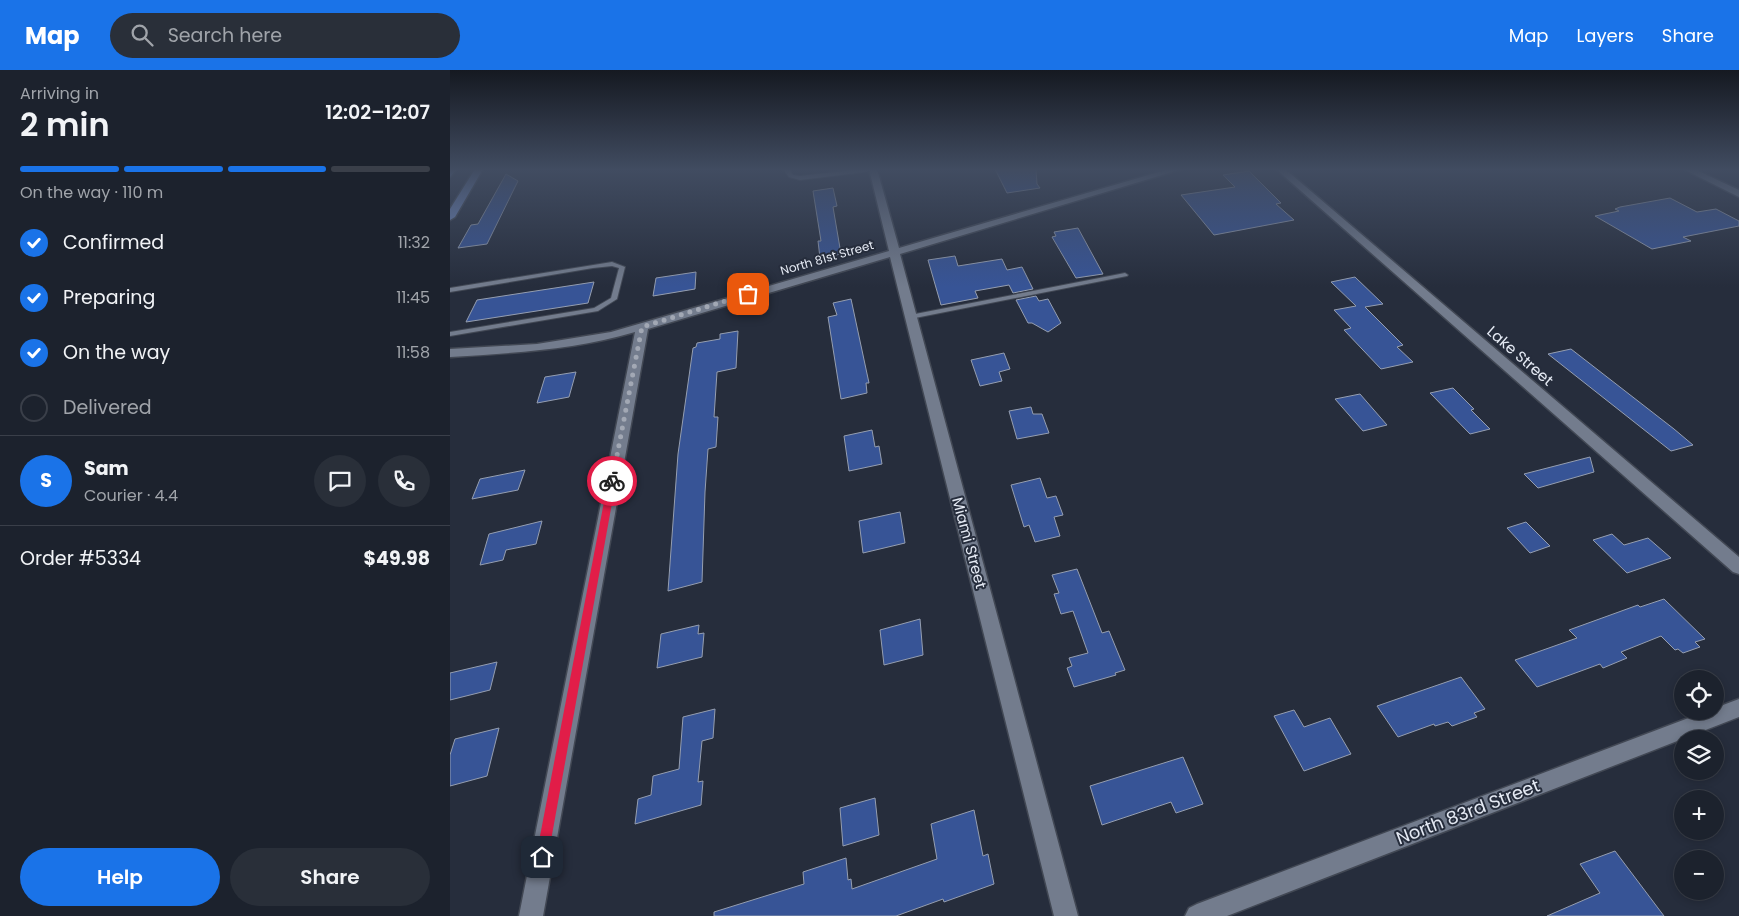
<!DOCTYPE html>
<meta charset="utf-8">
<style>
body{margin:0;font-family:Poppins,sans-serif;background:#292f39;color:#f1f3f6;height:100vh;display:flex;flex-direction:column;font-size:19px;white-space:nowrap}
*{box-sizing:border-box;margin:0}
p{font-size:16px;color:#a0a4aa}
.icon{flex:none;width:28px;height:28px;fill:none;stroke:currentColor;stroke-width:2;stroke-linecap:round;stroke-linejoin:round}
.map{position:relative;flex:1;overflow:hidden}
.drawer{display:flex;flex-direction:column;background:#1c222d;width:450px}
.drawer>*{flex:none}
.controls{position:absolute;left:1224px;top:600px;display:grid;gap:10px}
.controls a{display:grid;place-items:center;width:50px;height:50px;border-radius:50%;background:#1c222d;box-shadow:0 2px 8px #0003,0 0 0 1px #3a3f49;font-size:25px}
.pin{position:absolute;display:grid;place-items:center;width:42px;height:42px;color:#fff;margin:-21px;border-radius:10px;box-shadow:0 2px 8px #0006}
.courier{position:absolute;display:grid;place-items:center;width:50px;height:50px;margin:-25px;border:4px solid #e11d48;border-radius:50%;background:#fff;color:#222;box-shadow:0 1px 6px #0007}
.head em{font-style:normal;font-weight:600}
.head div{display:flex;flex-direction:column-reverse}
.head{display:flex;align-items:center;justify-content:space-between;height:85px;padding:0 20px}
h1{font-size:32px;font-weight:600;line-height:38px}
.bar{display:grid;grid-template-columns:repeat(4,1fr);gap:8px 5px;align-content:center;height:60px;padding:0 20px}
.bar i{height:6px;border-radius:4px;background:#3a3f49}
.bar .current{background:#1a73e8}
.bar p{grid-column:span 4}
.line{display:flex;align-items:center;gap:12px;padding:0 20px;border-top:1px solid #3a3f49}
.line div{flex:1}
.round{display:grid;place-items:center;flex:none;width:52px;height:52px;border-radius:26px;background:#292f39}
ol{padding:0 20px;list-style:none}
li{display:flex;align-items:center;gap:15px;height:55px}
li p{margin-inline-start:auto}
li .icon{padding:5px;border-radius:50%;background:#1a73e8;color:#fff;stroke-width:4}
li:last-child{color:#a0a4aa}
li i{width:28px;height:28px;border:2px solid #3a3f49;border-radius:50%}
.button{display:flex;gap:10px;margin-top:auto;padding:10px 20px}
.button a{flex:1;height:58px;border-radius:30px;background:#1a73e8;color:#fff;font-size:20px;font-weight:600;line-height:58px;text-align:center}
.button a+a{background:#292f39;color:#f1f3f6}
header{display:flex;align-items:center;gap:30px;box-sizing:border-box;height:70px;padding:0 25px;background:#1a73e8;color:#fff}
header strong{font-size:24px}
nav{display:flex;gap:28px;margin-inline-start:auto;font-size:18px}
.search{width:350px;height:45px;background:#292f39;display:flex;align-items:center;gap:12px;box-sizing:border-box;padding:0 18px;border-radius:28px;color:#a0a4aa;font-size:19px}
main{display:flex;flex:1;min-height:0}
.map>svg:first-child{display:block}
</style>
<header>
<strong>Map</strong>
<div class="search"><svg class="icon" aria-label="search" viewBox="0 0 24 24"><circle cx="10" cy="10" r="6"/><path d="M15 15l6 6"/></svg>Search here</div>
<nav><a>Map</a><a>Layers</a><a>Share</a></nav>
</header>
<main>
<section class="drawer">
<div class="head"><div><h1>2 min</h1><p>Arriving in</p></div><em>12:02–12:07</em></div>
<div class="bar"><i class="current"></i><i class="current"></i><i class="current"></i><i></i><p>On the way · 110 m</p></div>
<ol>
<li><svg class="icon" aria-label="check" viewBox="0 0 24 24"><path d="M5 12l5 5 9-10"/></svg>Confirmed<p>11:32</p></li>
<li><svg class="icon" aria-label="check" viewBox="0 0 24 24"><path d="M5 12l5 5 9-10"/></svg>Preparing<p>11:45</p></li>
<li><svg class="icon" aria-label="check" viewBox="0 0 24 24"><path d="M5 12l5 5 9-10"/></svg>On the way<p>11:58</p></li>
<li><i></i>Delivered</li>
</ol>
<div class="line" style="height:90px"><b class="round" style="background:#1a73e8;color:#fff">S</b><div><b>Sam</b><p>Courier · 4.4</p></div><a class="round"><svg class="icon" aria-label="chat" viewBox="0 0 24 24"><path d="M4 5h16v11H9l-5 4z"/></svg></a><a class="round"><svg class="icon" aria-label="phone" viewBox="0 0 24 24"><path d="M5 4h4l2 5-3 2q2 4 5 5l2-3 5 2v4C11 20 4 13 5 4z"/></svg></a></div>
<div class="line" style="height:65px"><div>Order #5334</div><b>$49.98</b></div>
<div class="button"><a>Help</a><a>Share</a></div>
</section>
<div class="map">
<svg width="1289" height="846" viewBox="0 0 1289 846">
<rect width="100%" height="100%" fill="#262d3c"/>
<!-- building -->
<path fill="#375496" stroke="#959eb0" d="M 545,99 L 586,99 L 587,114 L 590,118 L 557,123 Z
M 799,101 L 831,133 L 826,134 L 844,150 L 764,165 L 731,125 L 785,117 L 773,105 Z
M 56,104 L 68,111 L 37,174 L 8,178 L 21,155 L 28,154 Z
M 383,118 L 387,136 L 383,137 L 391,184 L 370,188 L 368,171 L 371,171 L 363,121 Z
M 1220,128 L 1247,142 L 1266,139 L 1289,151 L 1289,156 L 1233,167 L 1241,171 L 1202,179 L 1145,146 L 1169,141 L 1165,139 L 1170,137 Z
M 628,158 L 653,204 L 626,208 L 602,167 L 606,166 L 604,162 Z
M 505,186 L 508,196 L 552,189 L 557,200 L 572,197 L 583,219 L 563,223 L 559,215 L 525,221 L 528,228 L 491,235 L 478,190 Z
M 246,202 L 245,219 L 203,226 L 206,208 Z
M 905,207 L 933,234 L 915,237 L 953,275 L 947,277 L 963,292 L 931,299 L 894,260 L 901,258 L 884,240 L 906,236 L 881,212 Z
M 144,212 L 138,233 L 16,252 L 27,230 Z
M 586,226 L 589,231 L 598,229 L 611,253 L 598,262 L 582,253 L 578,253 L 566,230 Z
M 401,229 L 419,313 L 416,313 L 417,323 L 391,329 L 378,247 L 387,245 L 383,233 Z
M 288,261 L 286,298 L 267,302 L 264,347 L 268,347 L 266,377 L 258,379 L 255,422 L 252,512 L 218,521 L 228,384 L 243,278 L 246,277 L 247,273 L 270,269 L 270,264 Z
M 1121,279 L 1224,359 L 1243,375 L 1221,381 L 1098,284 Z
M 554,283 L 560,299 L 549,302 L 552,311 L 530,316 L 521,290 Z
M 126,302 L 119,327 L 87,333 L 95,307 Z
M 1003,318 L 1024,339 L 1021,340 L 1040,359 L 1020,364 L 980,323 Z
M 910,324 L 937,355 L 913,361 L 885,329 Z
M 581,337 L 583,344 L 592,344 L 599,363 L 567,369 L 559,341 Z
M 422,360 L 425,377 L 429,376 L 432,394 L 399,401 L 394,366 Z
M 1140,387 L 1144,402 L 1088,418 L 1074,404 Z
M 75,400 L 68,420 L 22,429 L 30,409 Z
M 590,408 L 597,428 L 606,426 L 613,445 L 604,447 L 610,466 L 585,472 L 579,455 L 574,457 L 561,415 Z
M 450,442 L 455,473 L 413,483 L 409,451 Z
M 92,451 L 86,474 L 56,480 L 53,490 L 30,495 L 39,464 Z
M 1076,452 L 1100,476 L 1080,483 L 1057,458 Z
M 1162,464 L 1174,475 L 1198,468 L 1221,488 L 1177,503 L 1143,470 Z
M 627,499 L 652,563 L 659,561 L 675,600 L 665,603 L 666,605 L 624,617 L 617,598 L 622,596 L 619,588 L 638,583 L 623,541 L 611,544 L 604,524 L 609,523 L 602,505 Z
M 1214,529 L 1255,569 L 1245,572 L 1250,577 L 1233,583 L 1228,579 L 1225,580 L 1211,566 L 1171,582 L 1177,588 L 1153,598 L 1150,594 L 1087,617 L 1065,590 L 1127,568 L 1119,560 L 1188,535 L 1190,537 Z
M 470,549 L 473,585 L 434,595 L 430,560 Z
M 249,555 L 248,564 L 254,563 L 252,587 L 207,598 L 211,564 Z
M 47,592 L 40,620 L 0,630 L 0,603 Z
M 1011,607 L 1035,639 L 1024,643 L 1027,647 L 1002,656 L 998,652 L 985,656 L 984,654 L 948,667 L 927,636 Z
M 265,639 L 263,668 L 252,671 L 248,712 L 253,711 L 251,735 L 185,754 L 188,729 L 201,725 L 203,706 L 229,699 L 233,647 Z
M 844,640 L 854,657 L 880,648 L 901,684 L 854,701 L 824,646 Z
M 49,658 L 37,706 L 0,716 L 0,685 L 5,669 Z
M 733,687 L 753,734 L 726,743 L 721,732 L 652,755 L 640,716 Z
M 425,728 L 429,765 L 393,776 L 390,738 Z
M 524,740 L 533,786 L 538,784 L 544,814 L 494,832 L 493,829 L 446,846 L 264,846 L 264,842 L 354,814 L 353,802 L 396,788 L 398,810 L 401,809 L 402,819 L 487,789 L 481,754 Z
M 1165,781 L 1214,846 L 1097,846 L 1150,823 L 1130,794 Z"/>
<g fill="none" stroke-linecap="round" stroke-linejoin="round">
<!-- lane casing -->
<g stroke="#424854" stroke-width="2">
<path id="lane" d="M 333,99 L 339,99 L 343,105 L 350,106 L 411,99 L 426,99 L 423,101 L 350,110 L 339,107 Z
M 162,192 L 175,197 L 167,229 L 148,241 L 0,266 L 0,262 L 144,238 L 161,228 L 169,198 L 162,196 L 143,198 L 0,222 L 0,218 Z
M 675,203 L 678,205 L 677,206 L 460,249 L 457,247 L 460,245 Z"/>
</g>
<!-- street casing -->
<g stroke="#424854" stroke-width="3">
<path id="street" d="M 419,99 L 427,99 L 449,178 L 719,99 L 732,99 L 450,184 L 628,846 L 604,846 L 440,187 L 198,259 L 93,846 L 69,846 L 185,262 C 125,280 62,283 0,287 L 0,279 L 87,274 L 161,262 L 439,181 Z
M 826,99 L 835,99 L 1289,487 L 1289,504 L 1283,502 Z
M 1233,99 L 1244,99 L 1289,120 L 1289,127 Z
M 1289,629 L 1289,647 L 777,846 L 735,846 L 739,838 L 747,834 L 1257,641 L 1265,641 L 1265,638 Z"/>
</g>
<!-- primary casing -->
<g stroke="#424854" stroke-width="3">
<path id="primary" d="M 0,99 L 7,99 L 0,107 Z
M 25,99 L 33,99 L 5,147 L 0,150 L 0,139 Z"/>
</g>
<!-- lane -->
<use href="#lane" fill="#737c8d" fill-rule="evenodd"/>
<!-- street -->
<use href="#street" fill="#737c8d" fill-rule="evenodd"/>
<!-- primary -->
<use href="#primary" fill="#728cc4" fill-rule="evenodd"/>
</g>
<!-- sky -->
<linearGradient id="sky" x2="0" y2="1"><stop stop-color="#151921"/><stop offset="0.46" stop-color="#414c61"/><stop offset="1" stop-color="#414c61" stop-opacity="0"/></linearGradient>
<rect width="1289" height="217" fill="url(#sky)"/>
<!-- route -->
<path fill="#e11d48" d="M 162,408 L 166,411 L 98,787 L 92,793 L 86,787 L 158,411 Z"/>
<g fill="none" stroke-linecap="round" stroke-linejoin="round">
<!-- done -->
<path stroke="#a2a8b4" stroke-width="5" stroke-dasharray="0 9" d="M 162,411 L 192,257 L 298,224"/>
</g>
<g text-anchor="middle" stroke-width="4" stroke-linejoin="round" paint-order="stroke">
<!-- far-street labels -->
<g font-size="12" fill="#e5eaf4" stroke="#262d3c">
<text transform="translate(377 188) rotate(-16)" y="4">North 81st Street</text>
</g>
<!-- street labels -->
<g font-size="15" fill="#e5eaf4" stroke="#262d3c">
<text transform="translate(1070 286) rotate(41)" y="5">Lake Street</text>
<text transform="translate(519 473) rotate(75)" y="5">Miami Street</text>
</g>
<!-- near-street labels -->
<g font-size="18" fill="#e5eaf4" stroke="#262d3c">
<text transform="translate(1018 742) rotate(-21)" y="6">North 83rd Street</text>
</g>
</g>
</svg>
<div class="controls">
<a><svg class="icon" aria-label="locate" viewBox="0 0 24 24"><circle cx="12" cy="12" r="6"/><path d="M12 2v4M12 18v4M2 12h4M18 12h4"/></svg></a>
<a><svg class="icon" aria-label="layers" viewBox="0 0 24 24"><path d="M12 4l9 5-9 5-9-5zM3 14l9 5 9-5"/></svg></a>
<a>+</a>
<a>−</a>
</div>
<div class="pin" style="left:298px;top:224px;background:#ea580c"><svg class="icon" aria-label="bag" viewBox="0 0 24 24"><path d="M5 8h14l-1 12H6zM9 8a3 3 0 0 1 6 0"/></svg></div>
<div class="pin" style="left:92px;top:787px;background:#1f2937"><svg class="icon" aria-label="home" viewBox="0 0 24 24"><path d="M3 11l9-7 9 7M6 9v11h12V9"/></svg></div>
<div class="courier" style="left:162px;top:411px"><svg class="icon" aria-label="bike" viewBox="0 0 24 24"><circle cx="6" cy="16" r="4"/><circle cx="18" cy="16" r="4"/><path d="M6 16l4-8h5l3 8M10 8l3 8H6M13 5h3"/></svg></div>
</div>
</main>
